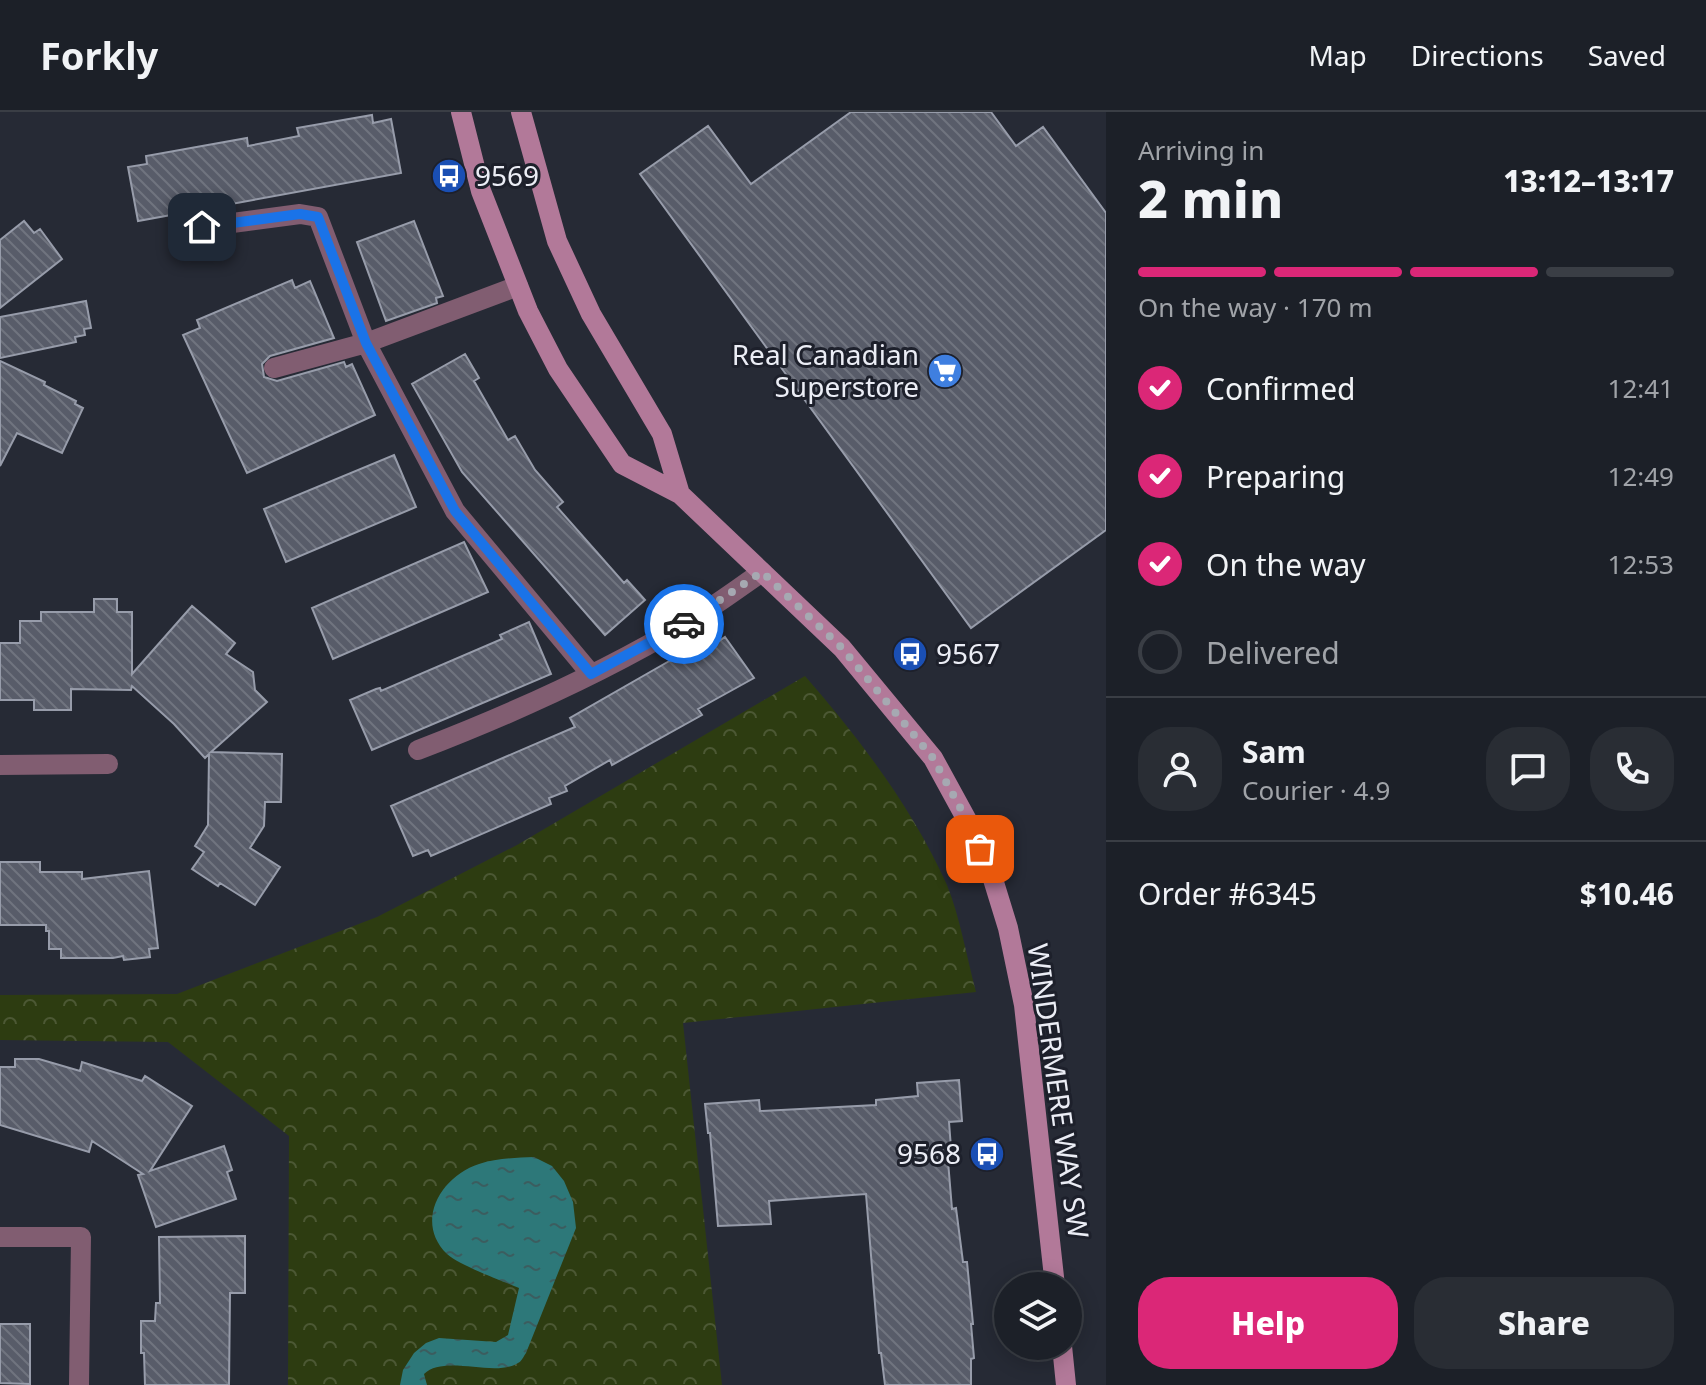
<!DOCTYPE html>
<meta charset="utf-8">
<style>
body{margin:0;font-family:"Noto Sans",sans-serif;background:#292d34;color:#f1f3f6;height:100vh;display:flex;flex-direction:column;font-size:30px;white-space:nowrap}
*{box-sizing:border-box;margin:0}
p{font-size:26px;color:#a0a3a8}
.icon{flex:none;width:44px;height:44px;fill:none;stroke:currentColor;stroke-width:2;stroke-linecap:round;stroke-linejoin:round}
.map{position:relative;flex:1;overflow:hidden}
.panel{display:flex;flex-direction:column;background:#1c2028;width:600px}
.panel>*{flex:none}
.controls{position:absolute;left:994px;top:1160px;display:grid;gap:16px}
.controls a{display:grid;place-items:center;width:88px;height:88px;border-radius:50%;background:#1c2028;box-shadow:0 4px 20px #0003,0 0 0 2px #3a3e45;font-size:40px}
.pin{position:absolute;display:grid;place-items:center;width:68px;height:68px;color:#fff;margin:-34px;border-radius:16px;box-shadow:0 4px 12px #0006}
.courier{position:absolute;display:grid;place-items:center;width:80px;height:80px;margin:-40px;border:6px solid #1a73e8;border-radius:50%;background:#fff;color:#222;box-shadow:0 2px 10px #0007}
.overview em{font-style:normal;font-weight:800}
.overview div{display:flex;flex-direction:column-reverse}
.overview{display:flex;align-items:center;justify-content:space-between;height:136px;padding:0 32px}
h1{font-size:52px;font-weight:800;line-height:60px}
.bar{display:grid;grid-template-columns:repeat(4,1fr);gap:12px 8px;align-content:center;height:96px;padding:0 32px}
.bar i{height:10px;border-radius:6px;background:#3a3e45}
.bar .on{background:#db2777}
.bar p{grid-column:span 4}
.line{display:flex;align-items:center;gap:20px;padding:0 32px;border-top:2px solid #3a3e45}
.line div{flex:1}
.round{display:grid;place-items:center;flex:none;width:84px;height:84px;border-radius:32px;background:#292d34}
ol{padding:0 32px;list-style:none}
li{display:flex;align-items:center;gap:24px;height:88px}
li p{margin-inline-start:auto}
li .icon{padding:8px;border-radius:50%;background:#db2777;color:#fff;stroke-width:4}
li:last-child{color:#a0a3a8}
li i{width:44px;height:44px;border:4px solid #3a3e45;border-radius:50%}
.action{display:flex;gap:16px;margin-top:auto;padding:16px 32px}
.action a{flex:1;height:92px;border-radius:32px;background:#db2777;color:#fff;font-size:32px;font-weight:800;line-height:92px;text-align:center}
.action a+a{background:#292d34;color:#f1f3f6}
header{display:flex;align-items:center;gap:48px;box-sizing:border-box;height:112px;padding:0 40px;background:#1c2028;border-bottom:2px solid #3a3e45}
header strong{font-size:38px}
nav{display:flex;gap:44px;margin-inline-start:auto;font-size:28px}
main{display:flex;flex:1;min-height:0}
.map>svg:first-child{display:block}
</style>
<header>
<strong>Forkly</strong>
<nav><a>Map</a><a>Directions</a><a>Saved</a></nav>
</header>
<main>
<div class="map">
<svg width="1106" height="1273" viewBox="0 0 1106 1273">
<defs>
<pattern id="forest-crowns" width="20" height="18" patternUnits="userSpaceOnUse" patternTransform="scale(2)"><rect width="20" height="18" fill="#2d3c11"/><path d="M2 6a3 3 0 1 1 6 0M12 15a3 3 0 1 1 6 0" fill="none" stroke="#4c5834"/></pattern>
<pattern id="water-ripples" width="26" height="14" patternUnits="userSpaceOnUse" patternTransform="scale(2)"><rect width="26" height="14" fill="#2d7879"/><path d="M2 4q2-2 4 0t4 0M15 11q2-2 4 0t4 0" fill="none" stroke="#3b5d5f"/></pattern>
<pattern id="building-back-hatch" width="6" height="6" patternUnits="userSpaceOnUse" patternTransform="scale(2)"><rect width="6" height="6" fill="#585c69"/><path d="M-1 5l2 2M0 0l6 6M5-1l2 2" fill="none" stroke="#70747f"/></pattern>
</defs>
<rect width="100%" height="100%" fill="#262a35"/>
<!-- forest -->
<path fill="url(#forest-crowns)" d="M 805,564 C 860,627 913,697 947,773 C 960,805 967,847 976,880 L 683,911 L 722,1273 L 288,1273 L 289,1024 L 168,930 L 0,928 L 0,883 L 177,882 L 377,805 L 517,733 Z"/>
<!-- water -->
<path fill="url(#water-ripples)" d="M 534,1045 L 552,1054 L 564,1069 L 573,1090 L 576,1116 L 526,1241 C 523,1245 522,1249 518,1251 C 495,1266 445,1242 424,1262 L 427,1273 L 400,1273 L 403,1258 L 414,1241 L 426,1231 L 439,1226 L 496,1230 L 508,1223 L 519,1176 C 502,1169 459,1153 447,1142 C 414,1110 441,1064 479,1052 C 496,1046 516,1046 534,1045 Z"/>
<!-- building -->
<path fill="url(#building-back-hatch)" stroke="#979caa" stroke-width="2" d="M 851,0 L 991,0 L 1016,34 L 1043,15 L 1106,101 L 1106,418 L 971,516 L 640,62 L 708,14 L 751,72 Z
M 372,3 L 373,11 L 391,7 L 401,61 L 138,109 L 128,55 L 147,52 L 146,44 L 247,26 L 248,34 L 299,24 L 297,16 Z
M 24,109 L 34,121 L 40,117 L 62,147 L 0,196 L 0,128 Z
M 414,109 L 443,184 L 436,186 L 437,191 L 386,209 L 357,130 Z
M 292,168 L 295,176 L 310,169 L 334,226 L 270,244 L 262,252 L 264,265 L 277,269 L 344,250 L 346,255 L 352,252 L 375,303 L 247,361 L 183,223 L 200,216 L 197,208 Z
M 86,189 L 91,216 L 84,217 L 85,223 L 75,225 L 76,230 L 0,246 L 0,205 Z
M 465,242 L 479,266 L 474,269 L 508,328 L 515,324 L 535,358 L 563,390 L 557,395 L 624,471 L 627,468 L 645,488 L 605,523 L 462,360 L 412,272 Z
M 0,249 L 45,270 L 44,273 L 76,289 L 75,292 L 83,296 L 62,341 L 17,321 L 0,354 Z
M 394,343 L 416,395 L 286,450 L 264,397 Z
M 464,430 L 488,480 L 333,547 L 312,496 Z
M 94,487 L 117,487 L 117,500 L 132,500 L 132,562 L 192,494 L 235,531 L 226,542 L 253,560 L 255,578 L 267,590 L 211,640 L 282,642 L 281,690 L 265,690 L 264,714 L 250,736 L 280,755 L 255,793 L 220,771 L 218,774 L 192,757 L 204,740 L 195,734 L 208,713 L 209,642 L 205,646 L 174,612 L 132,574 L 131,578 L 71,577 L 71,598 L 34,598 L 34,588 L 0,588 L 0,531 L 20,531 L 20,509 L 41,509 L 41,500 L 94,500 Z
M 529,510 L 551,562 L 372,638 L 350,588 L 376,577 L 380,576 L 381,579 L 502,527 L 500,523 Z
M 725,525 L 754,566 L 698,597 L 702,603 L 612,653 L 610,648 L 565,674 L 567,679 L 549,686 L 551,692 L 431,744 L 428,738 L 413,744 L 391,694 L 575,615 L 570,606 L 685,540 L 690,549 Z
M 0,750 L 40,750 L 40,760 L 82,760 L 82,767 L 149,759 L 158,836 L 149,837 L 150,845 L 124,848 L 123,844 L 113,846 L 61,846 L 61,837 L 49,837 L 49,819 L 46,819 L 46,813 L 0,813 Z
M 15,947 L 39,947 L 80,959 L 82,950 L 142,969 L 145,964 L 192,994 L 150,1059 L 224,1034 L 232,1058 L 227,1060 L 236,1087 L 156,1115 L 138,1063 L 143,1062 L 92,1029 L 89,1040 L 0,1013 L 0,955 L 15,955 Z
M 959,968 L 962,1009 L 949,1010 L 951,1036 L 947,1037 L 952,1097 L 956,1096 L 963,1150 L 967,1150 L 973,1212 L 971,1212 L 974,1246 L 971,1247 L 971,1273 L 885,1273 L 881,1241 L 879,1241 L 866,1082 L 769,1089 L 771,1112 L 718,1114 L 710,1021 L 708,1021 L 705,992 L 759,988 L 760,999 L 876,993 L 876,988 L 918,984 L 917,971 Z
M 245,1124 L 245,1181 L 230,1181 L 229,1273 L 145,1273 L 144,1241 L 141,1241 L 141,1209 L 155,1209 L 156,1191 L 160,1191 L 159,1125 Z
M 0,1212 L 30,1212 L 30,1272 L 0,1271 Z"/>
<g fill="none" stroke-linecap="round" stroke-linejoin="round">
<!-- street -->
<path stroke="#815d71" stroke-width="20" d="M 202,115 L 300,102 L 318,105 L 366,231 L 455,399 L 591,562
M 274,256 L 366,231 L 518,174
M 418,638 C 509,603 601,562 686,511 C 712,496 737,477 762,460
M 0,653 L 108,652
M 0,1125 L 81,1125 L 79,1273"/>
<!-- secondary -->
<path stroke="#b27999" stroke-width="20" d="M 461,0 L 481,79 L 528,199 L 558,257 L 622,352 L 680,382 L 842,536 L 933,646 L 968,710 L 992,764 L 1008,816 L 1024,893 L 1055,1174
M 521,0 L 557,129 L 591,202 L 662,322 L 680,382
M 1062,1234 L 1066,1273"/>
</g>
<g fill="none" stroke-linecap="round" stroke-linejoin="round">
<!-- done -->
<path stroke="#a6a9b2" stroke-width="8" stroke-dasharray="0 14.4" d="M 684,512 L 762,460 L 842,536 L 933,646 L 968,710 L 980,737"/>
<!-- route -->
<path stroke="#1a73e8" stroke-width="10" d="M 202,115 L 300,102 L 318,105 L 366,231 L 455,399 L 591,562 L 684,512"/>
</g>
<!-- icons -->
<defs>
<g id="bus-disc" transform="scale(1.8)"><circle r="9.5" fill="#1a4fb4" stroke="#1d202b"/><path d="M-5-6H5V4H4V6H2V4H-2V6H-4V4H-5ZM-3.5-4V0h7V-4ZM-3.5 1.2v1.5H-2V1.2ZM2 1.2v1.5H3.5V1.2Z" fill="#fff"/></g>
<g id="supermarket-disc" transform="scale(1.8)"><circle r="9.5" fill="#3f7fe0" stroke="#1d202b"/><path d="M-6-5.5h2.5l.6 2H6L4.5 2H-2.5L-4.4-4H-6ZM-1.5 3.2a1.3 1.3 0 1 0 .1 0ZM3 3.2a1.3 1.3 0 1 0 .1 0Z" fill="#fff"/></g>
</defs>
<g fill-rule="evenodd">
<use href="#bus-disc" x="449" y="64"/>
<use href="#supermarket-disc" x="945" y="259"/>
<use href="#bus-disc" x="910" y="542"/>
<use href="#bus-disc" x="987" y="1042"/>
</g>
<g text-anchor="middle" stroke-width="6" stroke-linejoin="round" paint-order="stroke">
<!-- poi labels -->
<g font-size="28" fill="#ebedf5" stroke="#1d202b" text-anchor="start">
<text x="475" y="74">9569</text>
<text x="919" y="253" text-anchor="end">Real Canadian<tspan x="919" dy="32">Superstore</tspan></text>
<text x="936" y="552">9567</text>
<text x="961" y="1052" text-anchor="end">9568</text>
</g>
<!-- street labels -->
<g font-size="28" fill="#ebedf5" stroke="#1d202b">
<text transform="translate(1058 979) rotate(82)" y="10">WINDERMERE WAY SW</text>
</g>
</g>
</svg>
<div class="controls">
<a><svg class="icon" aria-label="layers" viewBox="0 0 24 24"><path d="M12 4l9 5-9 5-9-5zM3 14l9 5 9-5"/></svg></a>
</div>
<div class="pin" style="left:980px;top:737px;background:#ea580c"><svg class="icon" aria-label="bag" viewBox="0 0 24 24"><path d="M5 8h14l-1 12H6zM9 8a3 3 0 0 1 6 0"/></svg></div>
<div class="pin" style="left:202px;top:115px;background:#1f2937"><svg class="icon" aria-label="home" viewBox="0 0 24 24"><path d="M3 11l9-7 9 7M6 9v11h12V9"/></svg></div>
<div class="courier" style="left:684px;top:512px"><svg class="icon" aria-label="car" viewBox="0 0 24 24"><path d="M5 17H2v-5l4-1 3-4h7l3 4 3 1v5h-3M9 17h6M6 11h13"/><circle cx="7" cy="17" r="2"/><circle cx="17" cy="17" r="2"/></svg></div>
</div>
<section class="panel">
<div class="overview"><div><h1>2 min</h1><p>Arriving in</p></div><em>13:12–13:17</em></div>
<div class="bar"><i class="on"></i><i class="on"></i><i class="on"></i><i></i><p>On the way · 170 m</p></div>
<ol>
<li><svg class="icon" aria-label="check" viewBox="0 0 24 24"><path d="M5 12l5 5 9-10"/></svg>Confirmed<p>12:41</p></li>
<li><svg class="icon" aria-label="check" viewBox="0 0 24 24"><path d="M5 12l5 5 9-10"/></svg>Preparing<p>12:49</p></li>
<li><svg class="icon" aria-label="check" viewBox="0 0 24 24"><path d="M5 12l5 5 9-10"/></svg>On the way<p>12:53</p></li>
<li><i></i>Delivered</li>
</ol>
<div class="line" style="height:144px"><a class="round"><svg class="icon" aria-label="person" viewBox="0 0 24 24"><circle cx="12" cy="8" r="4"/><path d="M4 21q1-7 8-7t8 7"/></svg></a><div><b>Sam</b><p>Courier · 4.9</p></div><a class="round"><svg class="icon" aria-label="chat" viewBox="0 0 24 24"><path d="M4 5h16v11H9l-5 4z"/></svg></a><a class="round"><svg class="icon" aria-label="phone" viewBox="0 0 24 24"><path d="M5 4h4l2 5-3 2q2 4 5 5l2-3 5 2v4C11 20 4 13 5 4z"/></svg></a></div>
<div class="line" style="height:104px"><div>Order #6345</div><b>$10.46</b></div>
<div class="action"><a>Help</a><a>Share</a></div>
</section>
</main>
